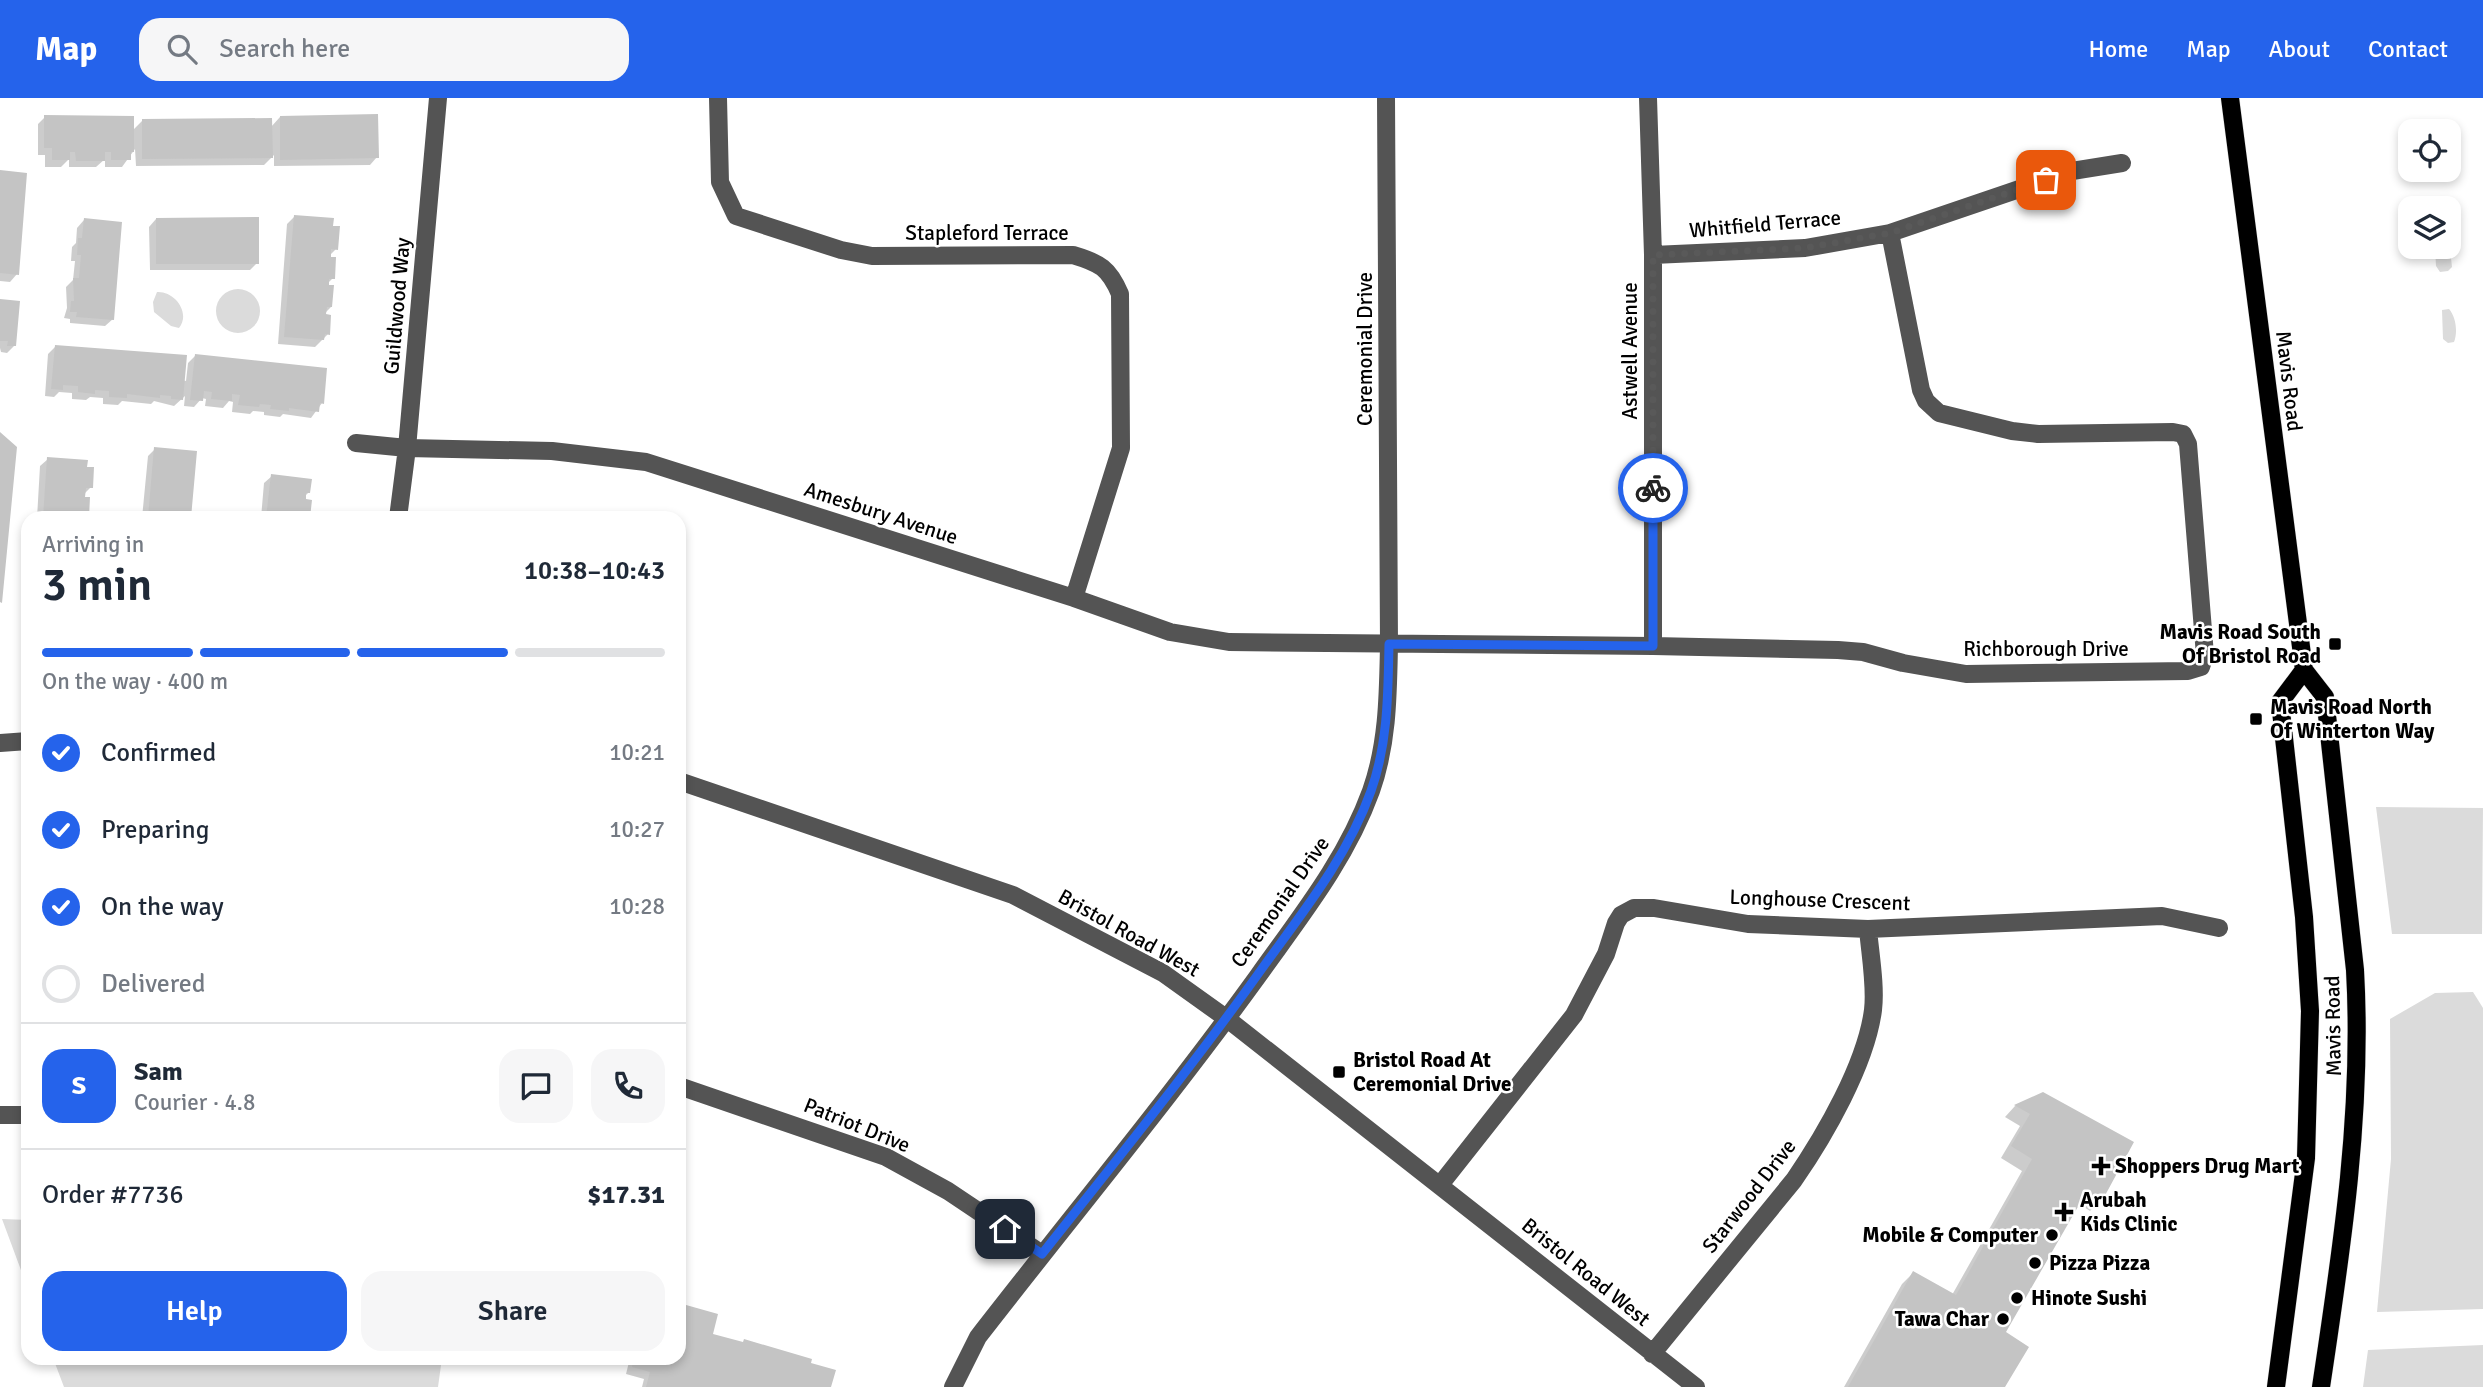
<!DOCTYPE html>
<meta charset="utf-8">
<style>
body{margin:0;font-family:Signika,sans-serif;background:#f6f6f7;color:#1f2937;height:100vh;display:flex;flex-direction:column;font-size:26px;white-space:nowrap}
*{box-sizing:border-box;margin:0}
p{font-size:23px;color:#747a83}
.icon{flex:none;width:38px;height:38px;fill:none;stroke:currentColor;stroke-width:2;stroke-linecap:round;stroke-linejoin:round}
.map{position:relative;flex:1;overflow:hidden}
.drawer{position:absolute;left:21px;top:413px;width:665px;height:854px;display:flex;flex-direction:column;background:#fff;border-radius:21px;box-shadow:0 4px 10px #0003}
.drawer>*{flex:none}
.fabs{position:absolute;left:2398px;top:21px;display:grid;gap:14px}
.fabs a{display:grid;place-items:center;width:63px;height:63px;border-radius:14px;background:#fff;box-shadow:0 4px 10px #0003;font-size:35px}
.pin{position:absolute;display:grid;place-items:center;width:60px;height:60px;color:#fff;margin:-30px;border-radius:14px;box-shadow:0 4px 10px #0006}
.courier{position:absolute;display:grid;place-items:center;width:70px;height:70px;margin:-35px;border:5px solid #2563eb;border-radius:50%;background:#fff;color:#222;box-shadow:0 2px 9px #0007}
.summary em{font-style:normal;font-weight:600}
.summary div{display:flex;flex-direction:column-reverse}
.summary{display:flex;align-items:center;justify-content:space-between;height:119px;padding:0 21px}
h1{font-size:46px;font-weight:600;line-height:52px}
.bar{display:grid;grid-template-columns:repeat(4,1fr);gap:10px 7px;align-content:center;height:84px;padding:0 21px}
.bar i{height:9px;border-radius:5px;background:#e0e1e3}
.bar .on{background:#2563eb}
.bar p{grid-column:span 4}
.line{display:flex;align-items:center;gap:18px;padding:0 21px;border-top:2px solid #e0e1e3}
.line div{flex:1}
.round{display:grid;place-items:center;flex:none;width:74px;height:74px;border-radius:21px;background:#f6f6f7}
ol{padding:0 21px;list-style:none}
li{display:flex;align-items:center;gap:21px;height:77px}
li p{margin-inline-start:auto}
li .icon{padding:7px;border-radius:50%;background:#2563eb;color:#fff;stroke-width:4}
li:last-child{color:#747a83}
li i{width:38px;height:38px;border:4px solid #e0e1e3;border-radius:50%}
.action{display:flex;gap:14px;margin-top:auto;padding:14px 21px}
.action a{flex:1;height:80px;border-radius:21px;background:#2563eb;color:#fff;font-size:28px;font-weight:600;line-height:80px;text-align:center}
.action a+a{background:#f6f6f7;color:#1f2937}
header{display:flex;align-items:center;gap:42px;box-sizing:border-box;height:98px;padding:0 35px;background:#2563eb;color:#fff}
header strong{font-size:33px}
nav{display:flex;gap:38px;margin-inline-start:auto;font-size:24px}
.search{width:490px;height:63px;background:#f6f6f7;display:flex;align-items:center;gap:18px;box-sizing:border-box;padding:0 24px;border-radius:21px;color:#747a83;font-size:26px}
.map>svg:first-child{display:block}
</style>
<header>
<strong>Map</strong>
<div class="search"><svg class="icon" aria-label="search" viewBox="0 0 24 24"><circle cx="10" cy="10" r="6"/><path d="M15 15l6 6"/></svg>Search here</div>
<nav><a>Home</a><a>Map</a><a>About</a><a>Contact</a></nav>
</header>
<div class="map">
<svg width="2483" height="1289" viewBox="0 0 2483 1289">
<rect width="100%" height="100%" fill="#fff"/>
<!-- green -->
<path fill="#dbdbdb" d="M 2448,133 L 2452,169 L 2448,173 L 2440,174 L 2436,168 L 2435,149 L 2448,149 Z
M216 213a22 22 0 1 1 44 0a22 22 0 1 1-44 0Z
M 157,194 C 175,193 191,215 179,230 L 171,228 L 154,214 L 153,204 Z
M 2449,211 C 2456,219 2458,234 2454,244 L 2448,245 L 2443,241 L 2442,212 Z
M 2376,709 L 2483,710 L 2482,836 L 2392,836 Z
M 2473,894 L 2483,910 L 2483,1211 L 2377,1214 L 2391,1061 L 2390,921 L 2435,895 Z
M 2,1121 L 28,1122 L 28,1191 Z
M 2483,1247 L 2483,1289 L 2363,1289 L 2368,1252 Z
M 53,1260 L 442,1260 L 438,1289 L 64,1289 Z"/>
<!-- shadow -->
<path fill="#0003" d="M 45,19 L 132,33 L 142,23 L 271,29 L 280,19 L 377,59 L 370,67 L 274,68 L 274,57 L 264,67 L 136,68 L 135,51 L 122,69 L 105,69 L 105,61 L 96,69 L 69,69 L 69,61 L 61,69 L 45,69 L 45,57 L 38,57 L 38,26 Z
M 0,74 L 17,176 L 10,184 L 0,183 Z
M 294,119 L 336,151 L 327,160 L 333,180 L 325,188 L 331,209 L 325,215 L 328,236 L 315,249 L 278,246 L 287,126 Z
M 156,121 L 257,165 L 250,172 L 150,172 L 149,129 Z
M 84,122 L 113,221 L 105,228 L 70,225 L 70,221 L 64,220 L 67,210 L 66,189 L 73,182 L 75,163 L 71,163 L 72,149 L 76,145 L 77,130 Z
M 0,203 L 14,248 L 7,255 L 1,254 L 0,250 Z
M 55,249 L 186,283 L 188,265 L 195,258 L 322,305 L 311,320 L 283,316 L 280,319 L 264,317 L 264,314 L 253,313 L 250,316 L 232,314 L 233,304 L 229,303 L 223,310 L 205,308 L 206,301 L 202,300 L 194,309 L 184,308 L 185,298 L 174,308 L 154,303 L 151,306 L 122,303 L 118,307 L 103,306 L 103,300 L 90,299 L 86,302 L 72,301 L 72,295 L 59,294 L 54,299 L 45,298 L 48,256 Z
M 155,351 L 190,420 L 142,420 L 148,358 Z
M 48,361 L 91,389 L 84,396 L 87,420 L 37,420 L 40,368 Z
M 272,378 L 309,394 L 304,399 L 309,420 L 261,420 L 264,385 Z
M 28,520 L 28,568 L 23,568 Z
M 2043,996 L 2101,1101 L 2090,1113 L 2078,1105 L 2003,1234 L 2003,1289 L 1844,1289 L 1902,1186 L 1913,1175 L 1952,1197 L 2022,1073 L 2001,1060 L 2020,1028 L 2005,1019 L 2015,1008 Z
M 679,1206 L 710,1237 L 808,1266 L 829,1289 L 642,1289 L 644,1281 L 626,1276 L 630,1260 L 679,1260 Z"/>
<!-- building -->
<path fill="#c4c4c4" d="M 378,16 L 379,60 L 280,62 L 280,18 Z
M 44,17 L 134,18 L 134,54 L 131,54 L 131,62 L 111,62 L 111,54 L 105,54 L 105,63 L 76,63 L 75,54 L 70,54 L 70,62 L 52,62 L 52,50 L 44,50 Z
M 272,20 L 273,60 L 142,61 L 142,21 Z
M 0,72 L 27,75 L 19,177 L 0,175 Z
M 294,117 L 334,120 L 333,128 L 340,128 L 338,152 L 331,151 L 331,159 L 336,159 L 335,181 L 329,181 L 329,187 L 334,187 L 332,209 L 327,209 L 326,216 L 331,217 L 330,237 L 325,236 L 324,242 L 284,239 Z
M 259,119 L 259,166 L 156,166 L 156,120 Z
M 84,120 L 122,124 L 114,222 L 76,219 L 77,214 L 70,214 L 71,203 L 74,203 L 73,180 L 79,180 L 81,157 L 77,157 L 78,140 L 82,140 Z
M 0,201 L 20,203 L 16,248 L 7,248 L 8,243 L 0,243 Z
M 55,247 L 187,257 L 183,302 L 171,301 L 171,298 L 160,297 L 160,300 L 127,296 L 127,300 L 109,299 L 109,293 L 95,292 L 95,296 L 78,294 L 78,288 L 63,287 L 63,292 L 51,291 Z
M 195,256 L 327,270 L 324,306 L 320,305 L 319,314 L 289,310 L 289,313 L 270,311 L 271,307 L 260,306 L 259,309 L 238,307 L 240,297 L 232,296 L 232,303 L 211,301 L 212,294 L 204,293 L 203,303 L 190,302 Z
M 0,334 L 17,349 L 2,505 L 0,504 Z
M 154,349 L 197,353 L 191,420 L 148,420 Z
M 47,359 L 88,362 L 87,369 L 94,369 L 93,390 L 86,390 L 85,399 L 90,399 L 89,420 L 43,420 Z
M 271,376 L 312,381 L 310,395 L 306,395 L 306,401 L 312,402 L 310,420 L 266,420 Z
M 2043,994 L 2134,1044 L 2102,1103 L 2087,1093 L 2006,1234 L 2029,1249 L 2005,1289 L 1848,1289 L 1913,1173 L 1956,1197 L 2032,1061 L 2011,1048 L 2030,1016 L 2014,1007 Z
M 679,1205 L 718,1216 L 713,1236 L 743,1244 L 744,1241 L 812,1261 L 811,1265 L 836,1272 L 831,1289 L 646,1289 L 650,1274 L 632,1269 L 634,1260 L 679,1260 Z"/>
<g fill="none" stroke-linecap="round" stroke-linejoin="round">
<!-- major casing -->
<g stroke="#dbdbdb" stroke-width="19">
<path id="major" d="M 2230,0 L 2304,572 L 2325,599 L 2355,872 C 2363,1012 2342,1150 2321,1289
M 2276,1289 L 2306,1060 L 2310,913 L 2304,819 L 2280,604 L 2304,572"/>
</g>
<!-- minor -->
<path stroke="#545454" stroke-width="18" d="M 718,0 L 720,84 L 736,118 L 841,152 L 872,158 L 1073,157 C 1100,165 1109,170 1120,196 L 1121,350 L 1074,500
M 1648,0 L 1653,157 L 1653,548
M 1653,157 L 1805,150 L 1890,135 L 2072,73 L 2122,65
M 356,345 L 407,350 L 552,353 L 646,364 L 1074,500 L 1170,534 L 1229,544 L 1653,548 L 1838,552 L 1863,554 L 1903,565 L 1966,576 L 2188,573 L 2201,569 L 2205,557 L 2188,346 L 2183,336 L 2173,334 L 2038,336 L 2012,333 L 1939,315 L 1926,303 L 1921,292 L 1890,135
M 398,420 L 407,350 L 438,0
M 0,645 L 28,643
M 679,683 L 1013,797 L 1163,875 L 1226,920 L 1696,1289
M 679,988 L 886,1059 L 948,1093 L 1042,1156
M 0,1017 L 28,1017
M 1440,1087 L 1574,917 L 1606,856 L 1616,825 L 1621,817 L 1634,810 L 1654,810 L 1748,826 L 1868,831 L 2162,818 L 2219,830
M 1652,1256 L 1794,1082 C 1825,1037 1866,966 1873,912 C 1876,888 1870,855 1868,831
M 953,1289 L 978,1239 C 1071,1119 1169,1001 1258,878 C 1300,819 1346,762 1371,693 C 1388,645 1388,596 1389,546 L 1386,0"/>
<!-- major -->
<use href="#major" stroke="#000" stroke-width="18"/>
</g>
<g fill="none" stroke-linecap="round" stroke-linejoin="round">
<!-- done -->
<path stroke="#595959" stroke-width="7" stroke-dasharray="0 12.6" d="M 1653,390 L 1653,157 L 1805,150 L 1890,135 L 2046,82"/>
<!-- route -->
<path stroke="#2563eb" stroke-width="9" d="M 1005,1131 L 1042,1156 C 1118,1060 1195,965 1266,865 C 1306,810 1348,757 1371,693 C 1388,645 1388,596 1389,546 L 1653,548 L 1653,390"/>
</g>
<!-- markers -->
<g fill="#000" stroke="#fff" stroke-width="2.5">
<rect x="2328" y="539" width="14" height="14" rx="3.5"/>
<rect x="2249" y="614" width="14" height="14" rx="3.5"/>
<rect x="1332" y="967" width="14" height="14" rx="3.5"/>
<path d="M2097.5 1057.5h7v7h7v7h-7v7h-7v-7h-7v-7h7z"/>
<path d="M2060.5 1103.5h7v7h7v7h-7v7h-7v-7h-7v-7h7z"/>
<circle cx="2052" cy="1137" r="7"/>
<circle cx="2035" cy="1165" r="7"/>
<circle cx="2017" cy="1200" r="7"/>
<circle cx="2003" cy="1221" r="7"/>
</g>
<g text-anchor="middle" stroke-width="5" stroke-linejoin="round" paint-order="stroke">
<!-- street labels -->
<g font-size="21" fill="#000" stroke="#fff">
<text transform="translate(1765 126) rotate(-5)" y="7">Whitfield Terrace</text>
<text x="987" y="142">Stapleford Terrace</text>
<text transform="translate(397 208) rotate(-85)" y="7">Guildwood Way</text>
<text transform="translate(1365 251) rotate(-90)" y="7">Ceremonial Drive</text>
<text transform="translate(1630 253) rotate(-90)" y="7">Astwell Avenue</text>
<text transform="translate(2289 283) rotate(83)" y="7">Mavis Road</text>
<text transform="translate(881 415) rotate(18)" y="7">Amesbury Avenue</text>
<text x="2046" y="558">Richborough Drive</text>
<text transform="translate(1820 802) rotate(2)" y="7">Longhouse Crescent</text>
<text transform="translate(1280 804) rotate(-55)" y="7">Ceremonial Drive</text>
<text transform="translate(1129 835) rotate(29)" y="7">Bristol Road West</text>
<text transform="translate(2333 928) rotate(-91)" y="7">Mavis Road</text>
<text transform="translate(857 1027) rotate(22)" y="7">Patriot Drive</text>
<text transform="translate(1749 1098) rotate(-52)" y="7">Starwood Drive</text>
<text transform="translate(1586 1174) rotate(39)" y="7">Bristol Road West</text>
</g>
<!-- poi labels -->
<g font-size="21" font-weight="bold" fill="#000" stroke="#fff" text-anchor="start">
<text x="2321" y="541" text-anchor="end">Mavis Road South<tspan x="2321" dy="24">Of Bristol Road</tspan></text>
<text x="2270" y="616">Mavis Road North<tspan x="2270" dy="24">Of Winterton Way</tspan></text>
<text x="1353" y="969">Bristol Road At<tspan x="1353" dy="24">Ceremonial Drive</tspan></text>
<text x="2115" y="1075">Shoppers Drug Mart</text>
<text x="2080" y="1109">Arubah<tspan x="2080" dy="24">Kids Clinic</tspan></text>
<text x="2038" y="1144" text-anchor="end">Mobile &amp; Computer</text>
<text x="2049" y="1172">Pizza Pizza</text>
<text x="2031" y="1207">Hinote Sushi</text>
<text x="1989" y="1228" text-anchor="end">Tawa Char</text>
</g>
</g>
</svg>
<div class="fabs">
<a><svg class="icon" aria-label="locate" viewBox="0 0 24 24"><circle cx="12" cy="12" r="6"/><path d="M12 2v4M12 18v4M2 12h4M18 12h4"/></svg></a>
<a><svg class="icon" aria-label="layers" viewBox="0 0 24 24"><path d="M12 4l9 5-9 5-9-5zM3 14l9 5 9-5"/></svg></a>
</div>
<div class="pin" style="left:2046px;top:82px;background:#ea580c"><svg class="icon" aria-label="bag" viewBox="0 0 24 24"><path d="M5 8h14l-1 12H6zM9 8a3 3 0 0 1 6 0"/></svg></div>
<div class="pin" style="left:1005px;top:1131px;background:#1f2937"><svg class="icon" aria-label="home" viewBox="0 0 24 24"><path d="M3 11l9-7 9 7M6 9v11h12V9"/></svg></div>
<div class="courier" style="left:1653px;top:390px"><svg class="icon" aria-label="bike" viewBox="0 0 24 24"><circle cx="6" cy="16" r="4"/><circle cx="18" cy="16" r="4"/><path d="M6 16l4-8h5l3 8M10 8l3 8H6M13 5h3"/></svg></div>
<section class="drawer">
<div class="summary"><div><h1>3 min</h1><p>Arriving in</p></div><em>10:38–10:43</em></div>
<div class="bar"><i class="on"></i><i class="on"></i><i class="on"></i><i></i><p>On the way · 400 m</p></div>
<ol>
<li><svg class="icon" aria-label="check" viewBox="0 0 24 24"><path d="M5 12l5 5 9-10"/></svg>Confirmed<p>10:21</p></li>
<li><svg class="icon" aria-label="check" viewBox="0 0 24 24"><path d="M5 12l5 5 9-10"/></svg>Preparing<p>10:27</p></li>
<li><svg class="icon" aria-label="check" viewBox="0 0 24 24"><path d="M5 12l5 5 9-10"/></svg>On the way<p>10:28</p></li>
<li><i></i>Delivered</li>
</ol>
<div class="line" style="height:126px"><b class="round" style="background:#2563eb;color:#fff">S</b><div><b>Sam</b><p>Courier · 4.8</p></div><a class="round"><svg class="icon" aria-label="chat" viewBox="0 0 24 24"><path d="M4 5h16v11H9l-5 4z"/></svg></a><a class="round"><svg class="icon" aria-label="phone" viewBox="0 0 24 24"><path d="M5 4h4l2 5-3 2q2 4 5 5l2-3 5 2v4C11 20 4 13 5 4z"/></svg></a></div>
<div class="line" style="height:91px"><div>Order #7736</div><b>$17.31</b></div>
<div class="action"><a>Help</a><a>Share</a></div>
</section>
</div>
